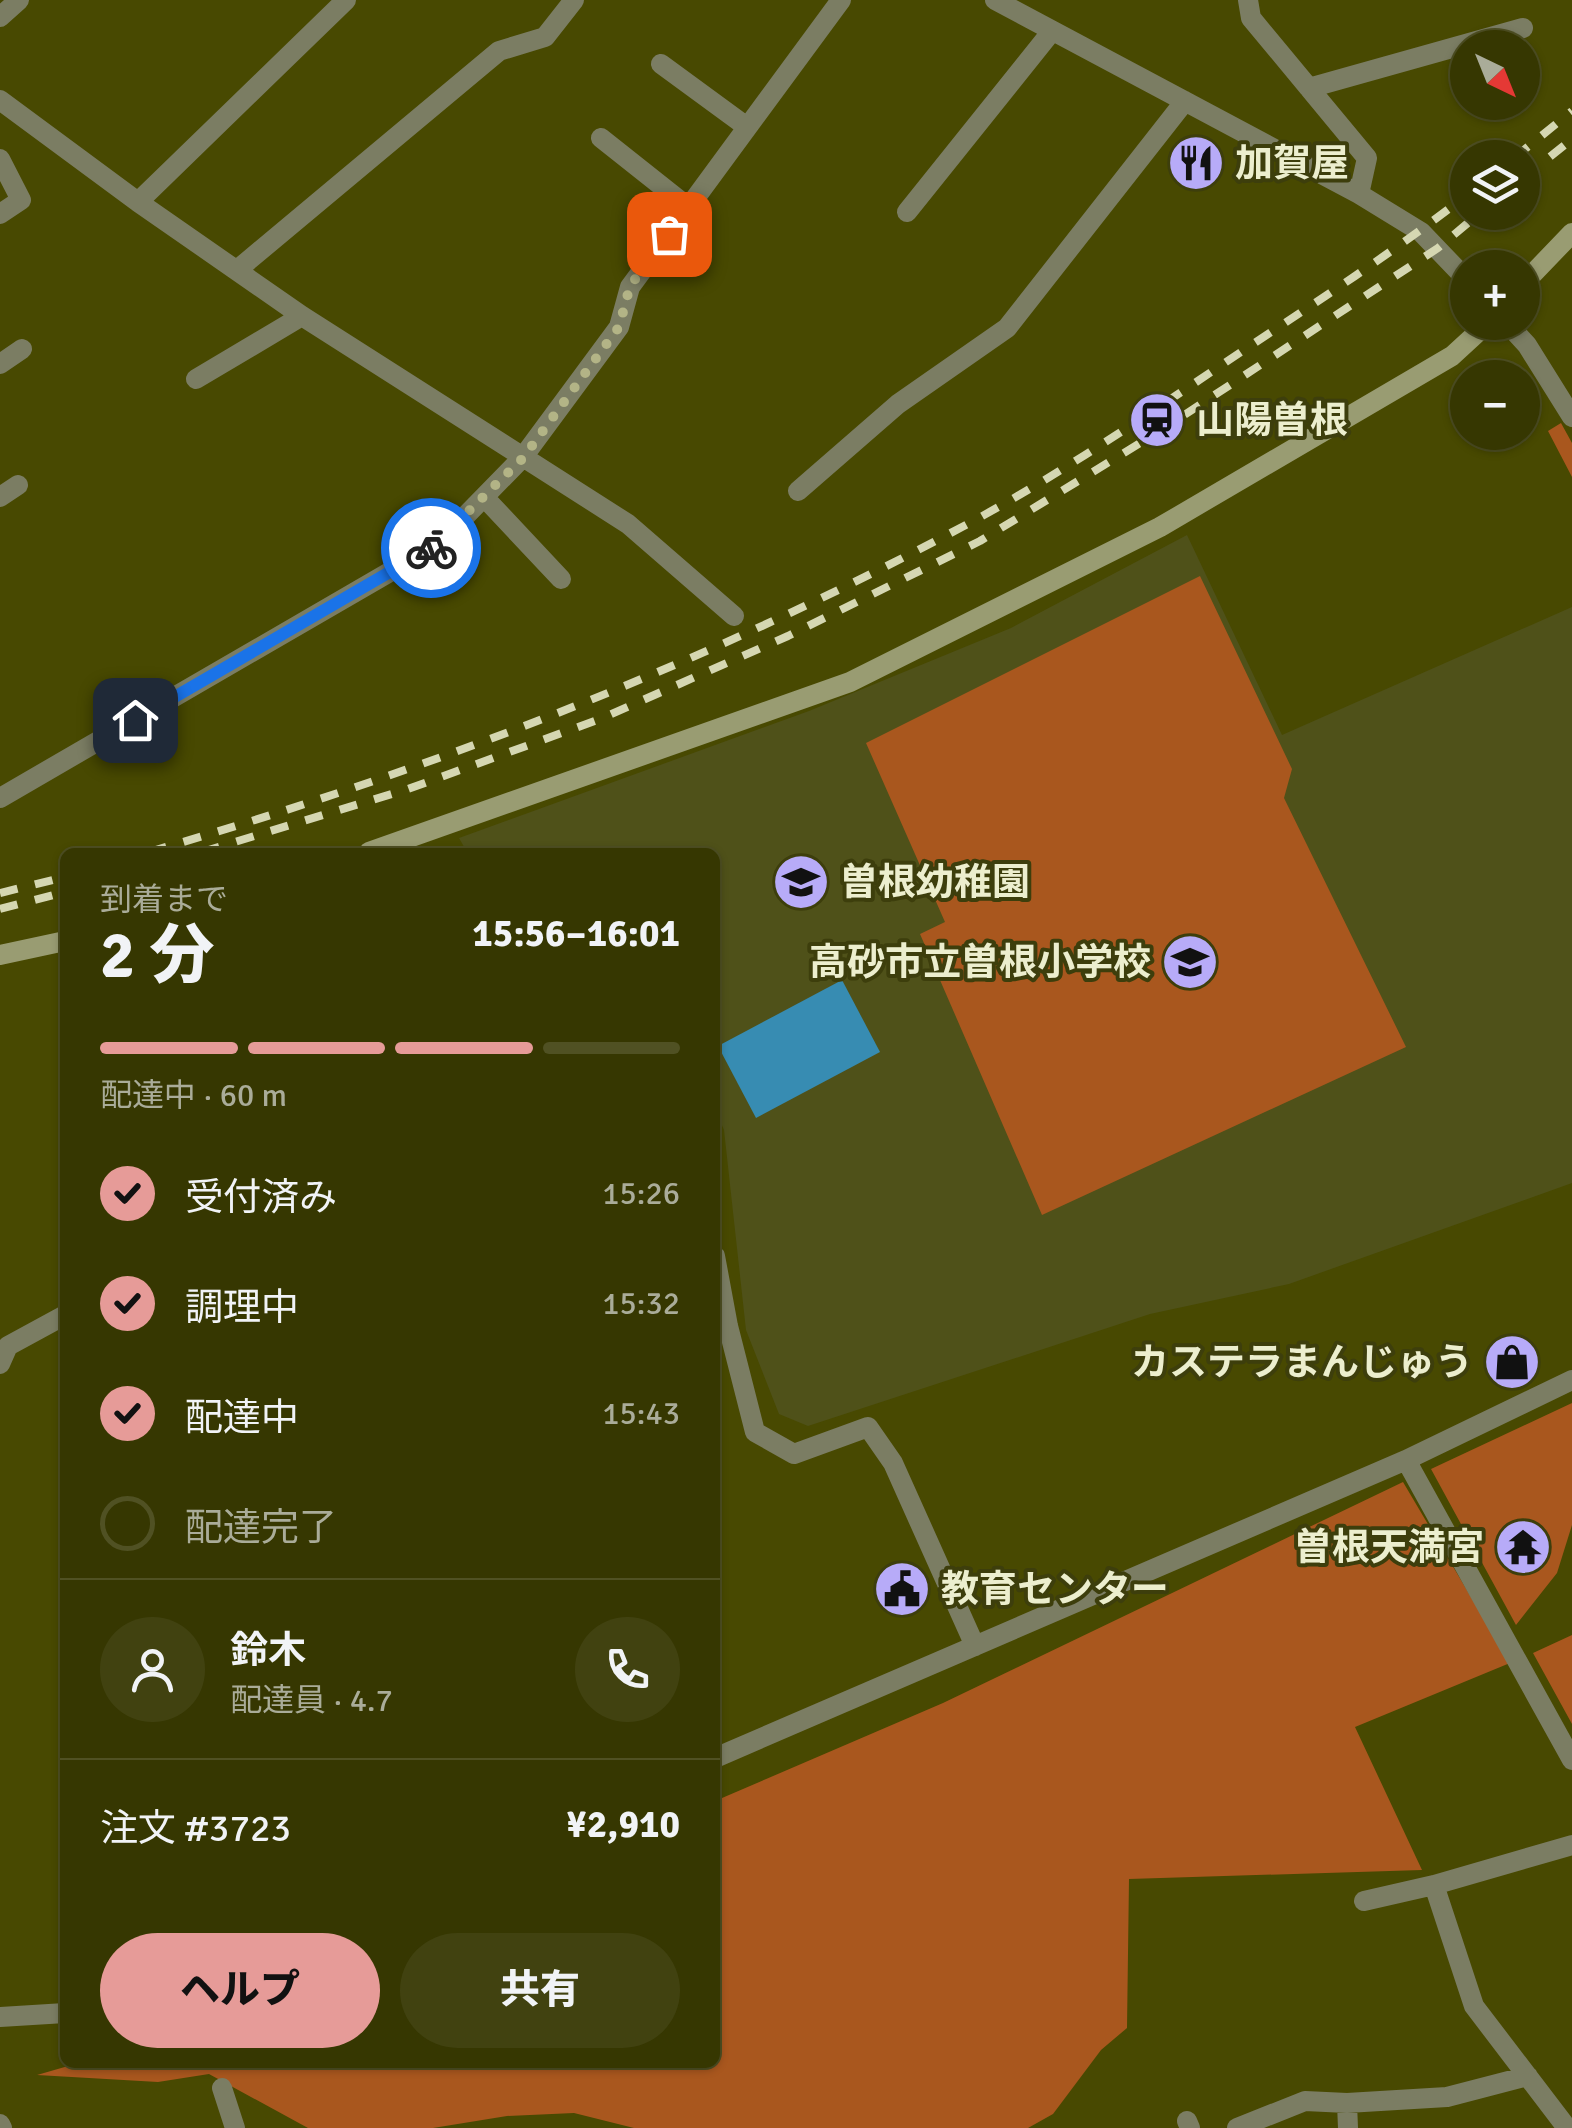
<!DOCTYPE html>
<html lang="ja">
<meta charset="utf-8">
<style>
body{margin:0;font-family:Signika,"Noto Sans JP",sans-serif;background:#414210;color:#f1f3f6;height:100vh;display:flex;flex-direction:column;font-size:38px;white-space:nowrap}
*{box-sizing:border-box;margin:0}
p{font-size:32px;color:#aaac99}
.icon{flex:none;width:55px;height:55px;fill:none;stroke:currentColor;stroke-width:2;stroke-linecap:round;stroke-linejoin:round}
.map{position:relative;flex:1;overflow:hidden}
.details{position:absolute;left:60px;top:848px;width:660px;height:1220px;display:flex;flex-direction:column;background:#363701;border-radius:15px;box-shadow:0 2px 8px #0004,0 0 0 2px #505123}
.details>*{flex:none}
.needle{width:65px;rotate:137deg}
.fabs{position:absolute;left:1450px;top:30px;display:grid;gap:20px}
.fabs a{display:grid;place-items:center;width:90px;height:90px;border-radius:50%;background:#363701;box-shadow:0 2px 8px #0004,0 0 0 2px #505123;font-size:50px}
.pin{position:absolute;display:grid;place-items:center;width:85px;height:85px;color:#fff;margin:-42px;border-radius:20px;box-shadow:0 5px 15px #0006}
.courier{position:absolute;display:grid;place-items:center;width:100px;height:100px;margin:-50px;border:8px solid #1a73e8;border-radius:50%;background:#fff;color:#222;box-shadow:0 2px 12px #0007}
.headline em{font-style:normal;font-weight:800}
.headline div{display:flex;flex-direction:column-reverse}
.headline{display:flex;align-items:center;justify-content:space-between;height:170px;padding:0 40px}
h1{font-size:65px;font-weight:800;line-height:75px}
.bar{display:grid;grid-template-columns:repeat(4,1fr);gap:15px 10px;align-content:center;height:120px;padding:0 40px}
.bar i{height:12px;border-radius:8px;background:#505123}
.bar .current{background:#e69b98}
.bar p{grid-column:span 4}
.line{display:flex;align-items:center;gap:25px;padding:0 40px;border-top:2px solid #505123}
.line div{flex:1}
.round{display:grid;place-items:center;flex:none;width:105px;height:105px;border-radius:52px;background:#414210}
ol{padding:0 40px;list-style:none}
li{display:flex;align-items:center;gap:30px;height:110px}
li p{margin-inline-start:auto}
li .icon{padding:10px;border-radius:50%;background:#e69b98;color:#111;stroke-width:4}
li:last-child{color:#aaac99}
li i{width:55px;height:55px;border:5px solid #505123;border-radius:50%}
.action{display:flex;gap:20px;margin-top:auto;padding:20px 40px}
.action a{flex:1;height:115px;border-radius:60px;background:#e69b98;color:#111;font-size:40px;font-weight:800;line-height:115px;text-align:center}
.action a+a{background:#414210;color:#f1f3f6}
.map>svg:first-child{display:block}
</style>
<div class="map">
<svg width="1572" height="2128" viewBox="0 0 1572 2128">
<rect width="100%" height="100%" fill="#484901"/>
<!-- built -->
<path fill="#4f5119" d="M 1187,535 L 1282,735 L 1572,607 L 1572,1183 L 1289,1284 L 1150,1314 L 808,1426 L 779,1414 L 746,1330 L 724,1130 L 715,1109 L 715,852 L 467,852 L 459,838 L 809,711 L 1011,628 Z"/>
<!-- green -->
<path fill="#a9571e" d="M 1561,423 L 1572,443 L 1572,477 L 1548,431 Z
M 1200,576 L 1292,769 L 1284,798 L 1406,1047 L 1042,1215 L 920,934 L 945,922 L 866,743 Z
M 1572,1403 L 1572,1525 L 1557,1573 L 1516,1625 L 1431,1469 Z
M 1403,1482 L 1510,1663 L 1355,1727 L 1422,1870 L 1129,1879 L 1127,2028 L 1101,2050 L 1053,2114 L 1028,2128 L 634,2128 L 574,2113 L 507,2116 L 433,2128 L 308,2128 L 209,2074 L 158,2082 L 37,2075 L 82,2062 L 715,2062 L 715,1801 L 943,1703 Z
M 1572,1635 L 1572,1724 L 1533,1653 Z"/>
<!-- water -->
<path fill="#378cb2" d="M 842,980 L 880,1052 L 756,1118 L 718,1046 Z"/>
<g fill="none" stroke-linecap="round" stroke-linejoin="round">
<!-- street -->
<path stroke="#7b7d63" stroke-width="20" d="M 995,0 L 1359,194 L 1421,232 L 1468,281
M 1248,0 L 1251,18 L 1367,158 L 1359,194
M 0,17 L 19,0
M 661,64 L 747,127
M 1309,88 L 1523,28
M 0,100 L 138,202 L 302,316 L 628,524 L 734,616
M 601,138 L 688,207
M 0,159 L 21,200 L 0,214
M 138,202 L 346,0
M 907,212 L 1052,31
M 237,270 L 499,51 L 545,37 L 574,0
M 1506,322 L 1527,345 L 1572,417
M 0,364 L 22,349
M 196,379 L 302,316
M 798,491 L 898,404 L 1007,328 L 1185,101
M 0,497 L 18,485
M 484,497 L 561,579
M 0,798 L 438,544 L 523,457 L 619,327 L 630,287 L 841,0
M 715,1256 L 728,1326 L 755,1432 L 794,1454 L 868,1427 L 893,1463 L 975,1646
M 0,1364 L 8,1346 L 65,1315
M 1406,1460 L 1572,1760
M 715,1758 L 1406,1460 L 1572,1380
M 1434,1885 L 1474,2006 L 1567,2128
M 1364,1901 L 1434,1885 L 1572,1845
M 0,2017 L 65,2013
M 222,2088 L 235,2128
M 1347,2103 L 1348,2128
M 1187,2121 L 1190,2128
M 0,2124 L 2,2128
M 1237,2128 L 1305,2101 L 1347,2103 L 1447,2097 L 1528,2076"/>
<!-- secondary -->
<path stroke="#999c72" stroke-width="20" d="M 1522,285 L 1572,233
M 369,852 L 850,682 L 1160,527 L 1452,356 L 1489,322
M 0,955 L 65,941"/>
<!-- rail -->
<path stroke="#d5d7b2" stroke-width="8" stroke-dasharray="18 18" stroke-linecap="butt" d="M 1514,158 L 1572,111
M 1522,179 L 1572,139
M 149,852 C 431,770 703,665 962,527 C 1062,474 1157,408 1250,346 C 1324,297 1398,249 1468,194
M 202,852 L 408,789 L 600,719 L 788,636 L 980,541 L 1163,429 L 1438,248 L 1481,212
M 0,893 L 65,877
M 0,909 L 65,892"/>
</g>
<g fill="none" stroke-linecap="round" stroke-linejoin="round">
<!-- done -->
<path stroke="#b3b486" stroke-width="10" stroke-dasharray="0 18" d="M 431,548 L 523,458 L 619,327 L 630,286 L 669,234"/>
<!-- route -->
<path stroke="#1a73e8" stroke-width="12" d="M 135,720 L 431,548"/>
</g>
<!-- icons -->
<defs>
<g id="restaurant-disc" transform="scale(2.875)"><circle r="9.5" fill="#b7abf8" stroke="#3d3e0c"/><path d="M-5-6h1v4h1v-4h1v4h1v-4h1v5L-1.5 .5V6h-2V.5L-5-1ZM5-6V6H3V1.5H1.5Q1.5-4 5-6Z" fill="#111"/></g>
<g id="station-disc" transform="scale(2.875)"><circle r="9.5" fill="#b7abf8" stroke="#3d3e0c"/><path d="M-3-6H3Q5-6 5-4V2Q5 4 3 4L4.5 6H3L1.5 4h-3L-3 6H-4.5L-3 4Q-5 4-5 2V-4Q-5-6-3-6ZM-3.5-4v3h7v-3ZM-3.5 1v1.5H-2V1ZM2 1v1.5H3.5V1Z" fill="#111"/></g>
<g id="school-disc" transform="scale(2.875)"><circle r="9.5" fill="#b7abf8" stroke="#3d3e0c"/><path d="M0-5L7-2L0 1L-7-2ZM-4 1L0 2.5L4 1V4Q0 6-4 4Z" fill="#111"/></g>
<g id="shop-disc" transform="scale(2.875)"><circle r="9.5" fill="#b7abf8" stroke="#3d3e0c"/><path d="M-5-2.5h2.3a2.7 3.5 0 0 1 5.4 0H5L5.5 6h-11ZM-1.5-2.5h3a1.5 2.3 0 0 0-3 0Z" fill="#111"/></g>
<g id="temple-disc" transform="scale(2.875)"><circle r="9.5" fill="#b7abf8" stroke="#3d3e0c"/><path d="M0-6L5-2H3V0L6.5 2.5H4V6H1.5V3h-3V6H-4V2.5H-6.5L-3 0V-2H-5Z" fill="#111"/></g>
<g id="civic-disc" transform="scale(2.875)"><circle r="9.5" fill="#b7abf8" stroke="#3d3e0c"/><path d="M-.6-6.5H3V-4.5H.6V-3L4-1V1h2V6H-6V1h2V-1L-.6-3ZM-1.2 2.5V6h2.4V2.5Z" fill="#111"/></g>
</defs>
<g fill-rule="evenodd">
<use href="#restaurant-disc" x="1196" y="163"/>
<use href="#station-disc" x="1157" y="420"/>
<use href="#school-disc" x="801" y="882"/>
<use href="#school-disc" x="1190" y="962"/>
<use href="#shop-disc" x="1512" y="1362"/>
<use href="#temple-disc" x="1523" y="1547"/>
<use href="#civic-disc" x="902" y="1589"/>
</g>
<g text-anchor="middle" stroke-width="8" stroke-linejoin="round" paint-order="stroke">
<!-- poi labels -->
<g font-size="38" font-weight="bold" fill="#eceece" stroke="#3d3e0c" text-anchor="start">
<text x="1235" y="176">加賀屋</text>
<text x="1196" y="433">山陽曽根</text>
<text x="840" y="895">曽根幼稚園</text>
<text x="1151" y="975" text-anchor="end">高砂市立曽根小学校</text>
<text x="1473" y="1375" text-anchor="end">カステラまんじゅう</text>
<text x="1484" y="1560" text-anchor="end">曽根天満宮</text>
<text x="941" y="1602">教育センター</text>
</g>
</g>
</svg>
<div class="fabs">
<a><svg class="needle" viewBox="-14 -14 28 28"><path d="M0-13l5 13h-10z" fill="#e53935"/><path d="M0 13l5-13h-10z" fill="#aaac99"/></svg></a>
<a><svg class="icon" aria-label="layers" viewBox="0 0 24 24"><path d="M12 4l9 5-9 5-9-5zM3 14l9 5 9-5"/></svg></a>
<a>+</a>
<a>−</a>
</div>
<div class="pin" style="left:669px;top:234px;background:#ea580c"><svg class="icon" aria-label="bag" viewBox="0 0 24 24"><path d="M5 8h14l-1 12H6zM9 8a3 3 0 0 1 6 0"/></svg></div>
<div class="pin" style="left:135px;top:720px;background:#1f2937"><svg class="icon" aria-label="home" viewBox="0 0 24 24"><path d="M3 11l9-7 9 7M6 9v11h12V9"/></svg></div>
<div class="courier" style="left:431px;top:548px"><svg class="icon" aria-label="bike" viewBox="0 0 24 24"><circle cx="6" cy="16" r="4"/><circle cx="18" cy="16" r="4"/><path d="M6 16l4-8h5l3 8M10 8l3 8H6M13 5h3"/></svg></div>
<section class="details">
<div class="headline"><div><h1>2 分</h1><p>到着まで</p></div><em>15:56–16:01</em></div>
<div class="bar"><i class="current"></i><i class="current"></i><i class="current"></i><i></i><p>配達中 · 60 m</p></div>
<ol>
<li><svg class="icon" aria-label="check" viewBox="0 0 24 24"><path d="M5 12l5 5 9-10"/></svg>受付済み<p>15:26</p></li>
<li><svg class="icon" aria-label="check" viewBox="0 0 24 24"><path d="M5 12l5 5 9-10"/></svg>調理中<p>15:32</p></li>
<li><svg class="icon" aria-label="check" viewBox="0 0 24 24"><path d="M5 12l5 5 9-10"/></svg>配達中<p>15:43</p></li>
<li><i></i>配達完了</li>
</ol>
<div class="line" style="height:180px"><a class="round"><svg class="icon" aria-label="person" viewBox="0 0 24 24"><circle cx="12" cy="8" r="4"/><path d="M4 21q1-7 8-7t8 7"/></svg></a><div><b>鈴木</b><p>配達員 · 4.7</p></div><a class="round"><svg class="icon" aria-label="phone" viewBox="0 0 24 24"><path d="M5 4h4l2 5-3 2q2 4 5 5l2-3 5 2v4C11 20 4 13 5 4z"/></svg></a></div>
<div class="line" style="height:130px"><div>注文 #3723</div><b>¥2,910</b></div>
<div class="action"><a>ヘルプ</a><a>共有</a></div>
</section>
</div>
